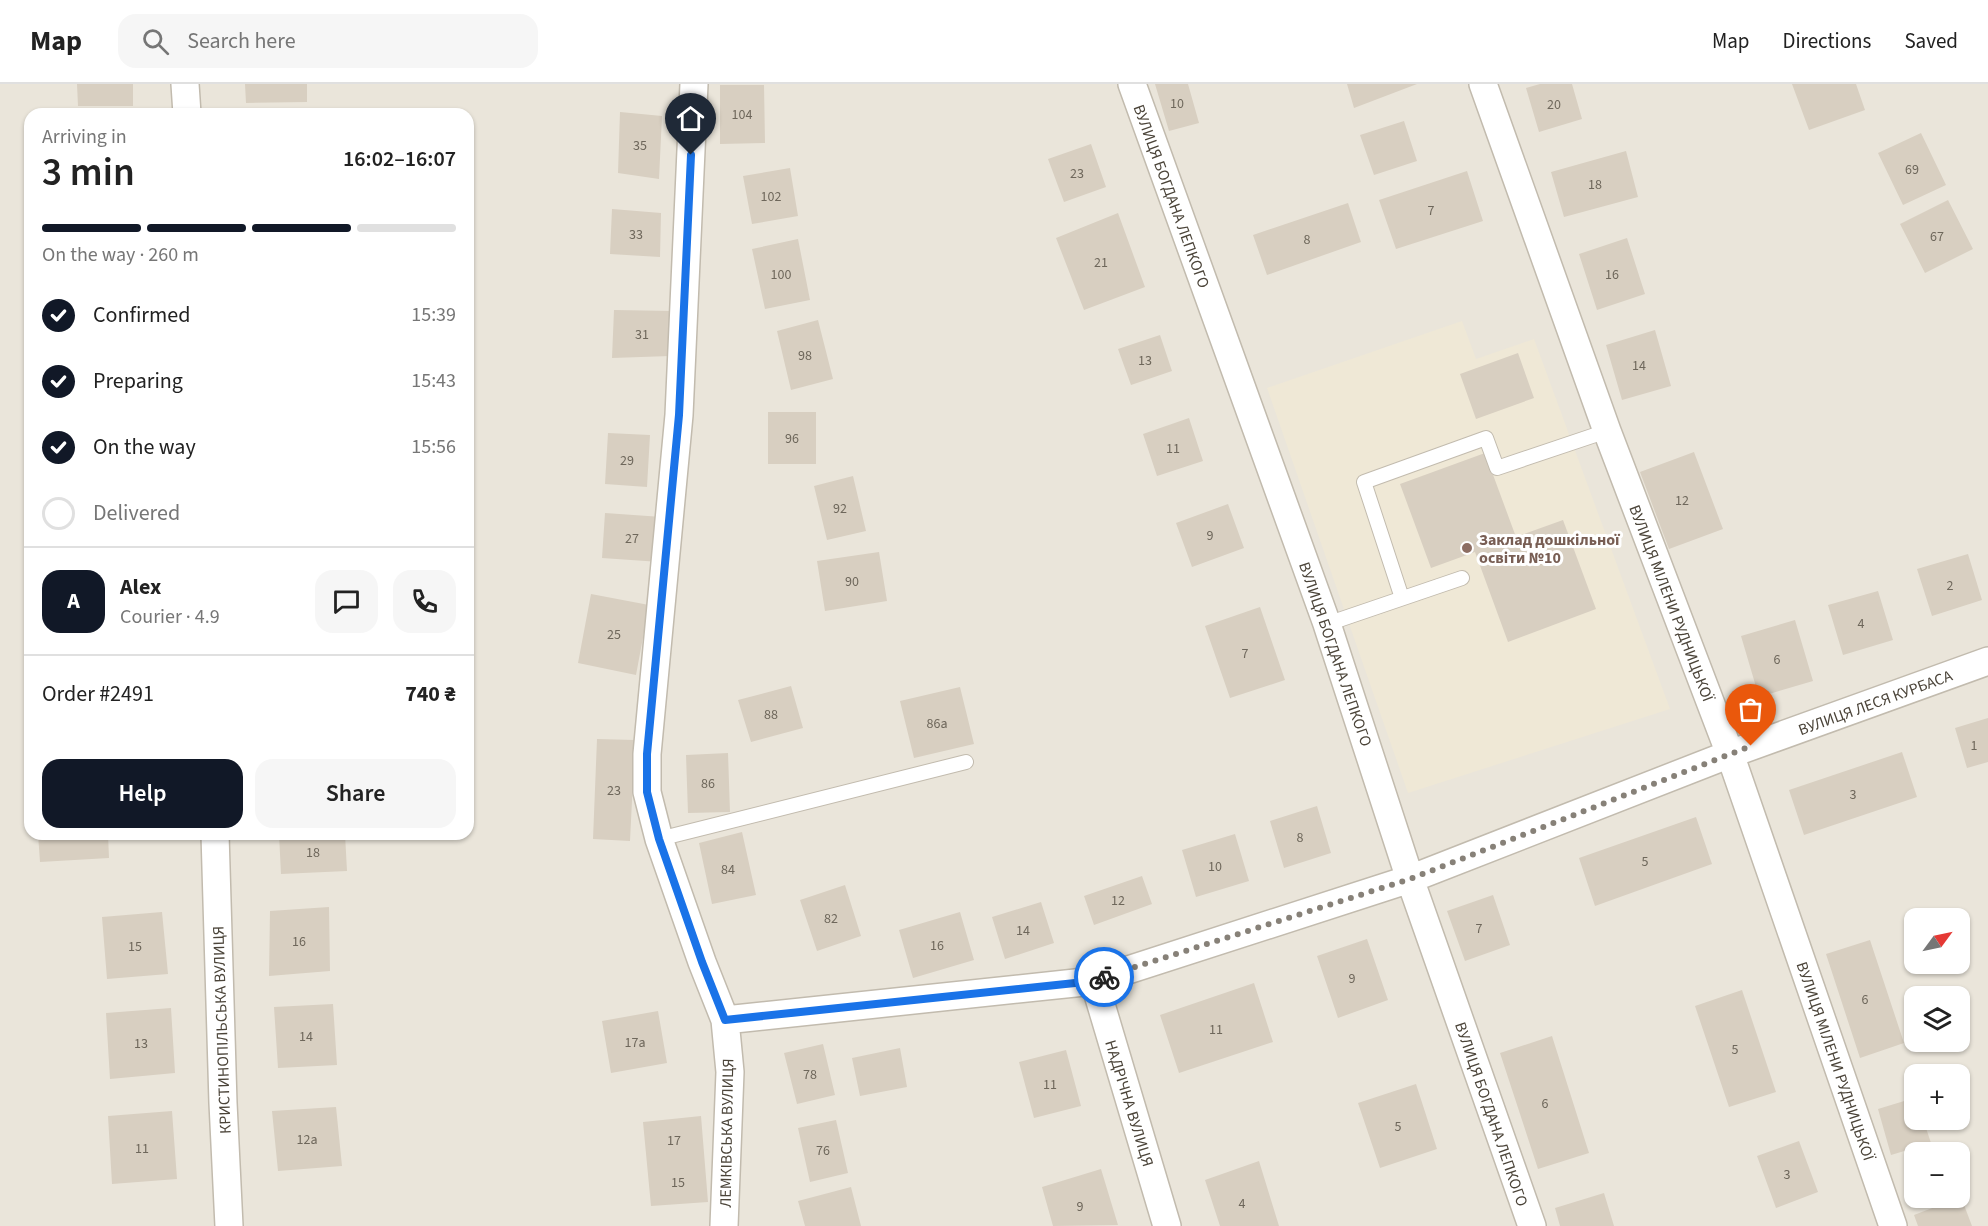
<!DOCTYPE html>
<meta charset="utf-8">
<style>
body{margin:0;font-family:"Source Sans 3",sans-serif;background:#f6f6f6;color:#222;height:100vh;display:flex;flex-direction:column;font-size:22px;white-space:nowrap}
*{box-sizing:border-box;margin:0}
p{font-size:20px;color:#767676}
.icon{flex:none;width:33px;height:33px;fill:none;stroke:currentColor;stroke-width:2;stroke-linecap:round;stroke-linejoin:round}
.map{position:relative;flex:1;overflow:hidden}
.drawer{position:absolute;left:24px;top:24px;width:450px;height:732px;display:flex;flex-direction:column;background:#fff;border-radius:18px;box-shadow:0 2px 4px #0004}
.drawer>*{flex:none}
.needle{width:39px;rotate:57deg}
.fabs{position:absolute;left:1904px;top:824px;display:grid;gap:12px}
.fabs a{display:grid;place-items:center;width:66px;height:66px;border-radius:12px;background:#fff;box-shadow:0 2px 4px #0004;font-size:30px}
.pin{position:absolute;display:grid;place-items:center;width:51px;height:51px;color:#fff;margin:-62px -26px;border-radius:50% 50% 50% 0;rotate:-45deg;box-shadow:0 0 6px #0007}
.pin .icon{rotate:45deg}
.courier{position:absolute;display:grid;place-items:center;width:60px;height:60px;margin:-30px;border:4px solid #1a73e8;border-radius:50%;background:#fff;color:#222;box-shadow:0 2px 8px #0007}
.head em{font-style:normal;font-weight:600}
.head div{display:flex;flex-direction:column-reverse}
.head{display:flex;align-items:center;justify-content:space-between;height:102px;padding:0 18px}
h1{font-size:39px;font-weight:600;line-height:45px}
.bar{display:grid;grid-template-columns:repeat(4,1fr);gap:9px 6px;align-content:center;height:72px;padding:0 18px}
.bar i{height:8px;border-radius:4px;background:#e0e0e0}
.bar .on{background:#111827}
.bar p{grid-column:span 4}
.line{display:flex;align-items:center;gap:15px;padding:0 18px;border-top:2px solid #e0e0e0}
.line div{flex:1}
.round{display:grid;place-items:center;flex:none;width:63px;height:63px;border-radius:18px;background:#f6f6f6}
ol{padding:0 18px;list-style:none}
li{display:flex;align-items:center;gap:18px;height:66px}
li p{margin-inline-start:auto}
li .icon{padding:6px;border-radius:50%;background:#111827;color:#fff;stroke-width:4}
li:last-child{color:#767676}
li i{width:33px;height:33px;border:3px solid #e0e0e0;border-radius:50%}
.primary-button{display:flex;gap:12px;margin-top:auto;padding:12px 18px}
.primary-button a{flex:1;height:69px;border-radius:18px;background:#111827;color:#fff;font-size:24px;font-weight:600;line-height:69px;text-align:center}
.primary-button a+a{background:#f6f6f6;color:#222}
header{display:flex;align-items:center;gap:36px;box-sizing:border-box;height:84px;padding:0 30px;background:#fff;border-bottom:2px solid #e0e0e0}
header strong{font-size:28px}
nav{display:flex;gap:33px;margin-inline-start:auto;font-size:21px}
.search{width:420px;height:54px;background:#f6f6f6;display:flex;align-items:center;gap:15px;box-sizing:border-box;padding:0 21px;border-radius:18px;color:#767676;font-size:22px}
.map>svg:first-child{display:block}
</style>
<header>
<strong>Map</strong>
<div class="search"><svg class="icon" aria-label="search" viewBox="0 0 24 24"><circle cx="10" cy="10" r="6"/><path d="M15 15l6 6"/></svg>Search here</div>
<nav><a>Map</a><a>Directions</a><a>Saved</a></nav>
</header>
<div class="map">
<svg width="1988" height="1142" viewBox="0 0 1988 1142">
<rect width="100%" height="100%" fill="#f6f3ec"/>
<!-- residential -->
<path fill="#eae5da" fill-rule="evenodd" d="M 0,0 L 1988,0 L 1988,1142 L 0,1142 ZM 30,30 L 468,30 L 468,750 L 30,750 ZM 1914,834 L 1959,834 L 1959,879 L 1914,879 ZM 1914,912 L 1959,912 L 1959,957 L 1914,957 ZM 1914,990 L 1959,990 L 1959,1035 L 1914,1035 ZM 1914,1068 L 1959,1068 L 1959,1113 L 1914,1113 Z"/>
<!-- education -->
<path fill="#efe8d6" d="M 1462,237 L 1476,275 L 1534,255 L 1670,625 L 1408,709 L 1267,304 Z"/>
<!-- building -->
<path fill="#d8cfc1" d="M 77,0 L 133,0 L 133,22 L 78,22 Z
M 245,0 L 307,0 L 307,18 L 246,19 Z
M 1155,0 L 1188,0 L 1199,39 L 1169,47 Z
M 1347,0 L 1417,0 L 1354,24 Z
M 1540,0 L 1572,0 L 1582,35 L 1539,48 L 1526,4 Z
M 1792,0 L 1856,0 L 1865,26 L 1809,46 Z
M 720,1 L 764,1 L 765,59 L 720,60 Z
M 620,28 L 662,32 L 659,95 L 618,89 Z
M 1404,37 L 1417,77 L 1374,91 L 1360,51 Z
M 1921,49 L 1946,101 L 1903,121 L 1878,69 Z
M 1091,60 L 1106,103 L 1064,118 L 1048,75 Z
M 1626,67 L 1638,113 L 1564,133 L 1551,88 Z
M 790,84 L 798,132 L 752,140 L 743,92 Z
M 1467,87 L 1483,137 L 1396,165 L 1379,116 Z
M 1948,116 L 1973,165 L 1925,189 L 1900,140 Z
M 1348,119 L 1361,158 L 1267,191 L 1253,151 Z
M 612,125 L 661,129 L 660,173 L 610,170 Z
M 1118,129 L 1145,203 L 1084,226 L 1056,154 Z
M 1627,154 L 1645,210 L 1597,226 L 1579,170 Z
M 798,155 L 810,216 L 765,225 L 752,165 Z
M 614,226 L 673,227 L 670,272 L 612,274 Z
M 818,236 L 833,295 L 791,306 L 777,247 Z
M 1655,246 L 1671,302 L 1622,316 L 1606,261 Z
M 1160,251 L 1172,287 L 1131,301 L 1118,265 Z
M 1518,269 L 1534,314 L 1476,335 L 1460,290 Z
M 768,328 L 816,328 L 816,380 L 768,380 Z
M 1189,334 L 1203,377 L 1157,392 L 1143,350 Z
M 608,349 L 650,351 L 647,403 L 605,400 Z
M 1694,368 L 1723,445 L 1669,465 L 1640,388 Z
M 1485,369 L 1516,453 L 1563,436 L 1596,525 L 1508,558 L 1475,468 L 1431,484 L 1400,400 Z
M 853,392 L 866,447 L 827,456 L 814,402 Z
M 1228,420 L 1244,464 L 1192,483 L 1176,439 Z
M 605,429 L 662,433 L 660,478 L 602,474 Z
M 879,468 L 887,517 L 825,527 L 817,477 Z
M 1968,470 L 1982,516 L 1932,532 L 1917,485 Z
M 1878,507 L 1893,556 L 1843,571 L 1828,521 Z
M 591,510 L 649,521 L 636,591 L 578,579 Z
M 1260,523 L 1285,596 L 1230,614 L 1205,542 Z
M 1795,536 L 1813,597 L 1759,613 L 1741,552 Z
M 791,602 L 803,644 L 751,658 L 738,616 Z
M 960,603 L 974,660 L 914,674 L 900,617 Z
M 1988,634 L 1988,678 L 1967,684 L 1955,644 Z
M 597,655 L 635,656 L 630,757 L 593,755 Z
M 1902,668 L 1917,713 L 1804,751 L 1789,706 Z
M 728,669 L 730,728 L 688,729 L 686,671 Z
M 1317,722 L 1331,769 L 1284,784 L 1270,737 Z
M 1696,733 L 1712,780 L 1595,822 L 1579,774 Z
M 742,748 L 756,811 L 712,820 L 699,759 Z
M 38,750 L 108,750 L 109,774 L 40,778 Z
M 279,750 L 345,750 L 347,787 L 281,790 Z
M 1235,750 L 1249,797 L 1196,813 L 1182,766 Z
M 1142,792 L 1152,820 L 1094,841 L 1084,812 Z
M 845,801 L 861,852 L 817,867 L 800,816 Z
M 1493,811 L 1510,861 L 1465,877 L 1447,827 Z
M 1041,818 L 1054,859 L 1005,875 L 992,833 Z
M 329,823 L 330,887 L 269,892 L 270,827 Z
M 162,828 L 168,890 L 107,895 L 102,833 Z
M 960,828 L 974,876 L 913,894 L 899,846 Z
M 1367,855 L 1388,916 L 1338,934 L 1317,872 Z
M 1870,856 L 1904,959 L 1860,974 L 1826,870 Z
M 1254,899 L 1273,958 L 1179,989 L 1160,931 Z
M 1742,906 L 1776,1008 L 1729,1023 L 1695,922 Z
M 333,920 L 337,981 L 278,984 L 274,923 Z
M 171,924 L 175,989 L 110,995 L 106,929 Z
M 658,927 L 667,979 L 611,989 L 602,937 Z
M 1552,952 L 1589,1069 L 1538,1085 L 1500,969 Z
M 823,960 L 835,1011 L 797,1020 L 784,969 Z
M 900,964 L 907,1003 L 860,1012 L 852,974 Z
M 1066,966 L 1081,1022 L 1034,1034 L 1019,978 Z
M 1416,1000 L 1437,1065 L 1380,1084 L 1358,1019 Z
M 1914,1014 L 1914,1035 L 1923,1035 L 1931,1059 L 1891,1071 L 1878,1025 Z
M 336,1023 L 342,1082 L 278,1087 L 272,1027 Z
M 172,1027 L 177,1095 L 112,1100 L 108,1032 Z
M 701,1032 L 708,1118 L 651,1122 L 643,1038 Z
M 836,1036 L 848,1089 L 810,1098 L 798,1044 Z
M 1799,1057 L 1818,1108 L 1776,1124 L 1757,1072 Z
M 1259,1077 L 1279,1142 L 1220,1142 L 1205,1096 Z
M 1101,1085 L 1118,1141 L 1053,1142 L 1042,1103 Z
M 851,1103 L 861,1142 L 805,1142 L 798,1117 Z
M 1604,1109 L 1614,1142 L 1560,1142 L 1555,1124 Z
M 1961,1113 L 1972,1142 L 1918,1142 L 1914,1131 Z"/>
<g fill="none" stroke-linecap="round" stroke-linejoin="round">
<!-- service casing -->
<g stroke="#c2bbae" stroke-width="16">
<path id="service" d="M 1402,514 L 1364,398 L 1486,354 L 1497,384 L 1607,347
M 1327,540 L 1462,494
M 659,755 L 966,678"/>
</g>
<!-- minor casing -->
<g stroke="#c2bbae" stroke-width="30">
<path id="minor" d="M 185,0 L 187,30
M 694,0 L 679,331 L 647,670 L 647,708 L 659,755 L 702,878 L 725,936 L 730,988 L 724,1142
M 1132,0 L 1327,540 L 1410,795 L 1532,1142
M 1483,0 L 1607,347 L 1730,670 L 1893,1142
M 215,750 L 223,1019 L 229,1142
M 1094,897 L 1167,1142
M 725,936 L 1094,897 L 1410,795 L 1730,670 L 1988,577"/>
</g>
<!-- service -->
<use href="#service" stroke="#fff" stroke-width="14"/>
<!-- minor -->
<use href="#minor" stroke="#fff" stroke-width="27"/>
</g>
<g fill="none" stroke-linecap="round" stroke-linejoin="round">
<!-- done -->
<path stroke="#878178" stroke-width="6" stroke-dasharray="0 10.8" d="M 1104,893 L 1410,795 L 1751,662"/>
<!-- route -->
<path stroke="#1a73e8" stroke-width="8" d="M 691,71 L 679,331 L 647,670 L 647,708 L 659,755 L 702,878 L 725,936 L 1094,897 L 1104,893"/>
</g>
<!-- markers -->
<circle fill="#8d6e63" stroke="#fff" stroke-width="2" cx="1467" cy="464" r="6"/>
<g text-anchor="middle" stroke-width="6" stroke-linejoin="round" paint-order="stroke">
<!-- number labels -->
<g font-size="14" fill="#6e675b">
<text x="1177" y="24">10</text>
<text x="1554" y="25">20</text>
<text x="742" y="35">104</text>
<text x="640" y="66">35</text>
<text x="1912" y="90">69</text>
<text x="1077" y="94">23</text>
<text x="1595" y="105">18</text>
<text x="771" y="117">102</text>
<text x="1431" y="131">7</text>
<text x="636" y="155">33</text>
<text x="1937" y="157">67</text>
<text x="1307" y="160">8</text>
<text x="1101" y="183">21</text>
<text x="781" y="195">100</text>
<text x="1612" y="195">16</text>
<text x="642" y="255">31</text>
<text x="805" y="276">98</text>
<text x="1145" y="281">13</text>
<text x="1639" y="286">14</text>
<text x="792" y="359">96</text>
<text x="1173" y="369">11</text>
<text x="627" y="381">29</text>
<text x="1682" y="421">12</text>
<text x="840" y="429">92</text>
<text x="1210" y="456">9</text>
<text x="632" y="459">27</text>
<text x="852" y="502">90</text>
<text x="1950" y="506">2</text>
<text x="1861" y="544">4</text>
<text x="614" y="555">25</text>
<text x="1245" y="574">7</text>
<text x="1777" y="580">6</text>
<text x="771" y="635">88</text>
<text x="937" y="644">86а</text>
<text x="1974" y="666">1</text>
<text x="708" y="704">86</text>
<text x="614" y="711">23</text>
<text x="1853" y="715">3</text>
<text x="1300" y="758">8</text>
<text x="313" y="773">18</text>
<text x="1645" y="782">5</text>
<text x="1215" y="787">10</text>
<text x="728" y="790">84</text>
<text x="1118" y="821">12</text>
<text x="831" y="839">82</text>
<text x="1479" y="849">7</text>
<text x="1023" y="851">14</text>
<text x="299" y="862">16</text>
<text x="937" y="866">16</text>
<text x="135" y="867">15</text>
<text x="1352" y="899">9</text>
<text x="1865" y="920">6</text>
<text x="1216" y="950">11</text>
<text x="306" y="957">14</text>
<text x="635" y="963">17а</text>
<text x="141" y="964">13</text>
<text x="1735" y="970">5</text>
<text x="810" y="995">78</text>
<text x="1050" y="1005">11</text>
<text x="1545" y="1024">6</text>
<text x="1398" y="1047">5</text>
<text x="307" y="1060">12а</text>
<text x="674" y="1061">17</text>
<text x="142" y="1069">11</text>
<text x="823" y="1071">76</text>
<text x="1787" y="1095">3</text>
<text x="678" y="1103">15</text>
<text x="1242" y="1124">4</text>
<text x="1080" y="1127">9</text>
</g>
<!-- street labels -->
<g font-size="16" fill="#4b4439" stroke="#fff">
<text transform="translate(1172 112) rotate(70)" y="6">ВУЛИЦЯ БОГДАНА ЛЕПКОГО</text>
<text transform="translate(1672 519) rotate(69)" y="6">ВУЛИЦЯ МІЛЕНИ РУДНИЦЬКОЇ</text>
<text transform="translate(1336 570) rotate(71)" y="6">ВУЛИЦЯ БОГДАНА ЛЕПКОГО</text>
<text transform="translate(1875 618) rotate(-20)" y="6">ВУЛИЦЯ ЛЕСЯ КУРБАСА</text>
<text transform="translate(221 946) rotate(-92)" y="6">КРИСТИНОПІЛЬСЬКА ВУЛИЦЯ</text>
<text transform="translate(1836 977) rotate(71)" y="6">ВУЛИЦЯ МІЛЕНИ РУДНИЦЬКОЇ</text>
<text transform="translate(1130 1019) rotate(73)" y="6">НАДРІЧНА ВУЛИЦЯ</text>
<text transform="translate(1492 1030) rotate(71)" y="6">ВУЛИЦЯ БОГДАНА ЛЕПКОГО</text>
<text transform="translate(726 1049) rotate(-89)" y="6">ЛЕМКІВСЬКА ВУЛИЦЯ</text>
</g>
<!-- education labels -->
<g font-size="16" font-weight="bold" fill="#785e54" stroke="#fff" text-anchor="start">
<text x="1479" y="461">Заклад дошкільної<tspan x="1479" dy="18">освіти №10</tspan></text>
</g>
</g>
</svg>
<div class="fabs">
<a><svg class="needle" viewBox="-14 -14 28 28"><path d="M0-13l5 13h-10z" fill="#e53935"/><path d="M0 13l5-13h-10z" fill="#767676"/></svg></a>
<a><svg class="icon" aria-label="layers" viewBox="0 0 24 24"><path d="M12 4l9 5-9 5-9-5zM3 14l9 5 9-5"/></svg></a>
<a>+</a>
<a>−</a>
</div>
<div class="pin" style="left:1751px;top:662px;background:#ea580c"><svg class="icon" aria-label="bag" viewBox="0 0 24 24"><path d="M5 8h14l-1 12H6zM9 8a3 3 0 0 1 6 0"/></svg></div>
<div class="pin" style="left:691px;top:71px;background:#1f2937"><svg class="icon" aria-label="home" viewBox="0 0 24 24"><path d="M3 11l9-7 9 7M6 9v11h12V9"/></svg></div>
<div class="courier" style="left:1104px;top:893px"><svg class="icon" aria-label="bike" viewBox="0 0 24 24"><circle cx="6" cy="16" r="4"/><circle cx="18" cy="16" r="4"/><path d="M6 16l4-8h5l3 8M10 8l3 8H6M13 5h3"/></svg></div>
<section class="drawer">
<div class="head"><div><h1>3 min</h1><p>Arriving in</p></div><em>16:02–16:07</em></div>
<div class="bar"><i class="on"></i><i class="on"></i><i class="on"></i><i></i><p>On the way · 260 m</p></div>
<ol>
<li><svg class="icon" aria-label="check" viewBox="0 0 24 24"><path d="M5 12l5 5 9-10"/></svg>Confirmed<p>15:39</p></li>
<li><svg class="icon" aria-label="check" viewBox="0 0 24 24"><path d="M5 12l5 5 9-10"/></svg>Preparing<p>15:43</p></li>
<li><svg class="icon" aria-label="check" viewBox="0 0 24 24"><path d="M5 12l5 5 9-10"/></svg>On the way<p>15:56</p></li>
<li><i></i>Delivered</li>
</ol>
<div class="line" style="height:108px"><b class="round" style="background:#111827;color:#fff">A</b><div><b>Alex</b><p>Courier · 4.9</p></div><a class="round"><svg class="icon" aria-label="chat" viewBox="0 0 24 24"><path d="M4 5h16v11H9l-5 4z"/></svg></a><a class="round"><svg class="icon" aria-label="phone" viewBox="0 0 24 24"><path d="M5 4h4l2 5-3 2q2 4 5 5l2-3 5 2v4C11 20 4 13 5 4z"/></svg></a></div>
<div class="line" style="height:78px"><div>Order #2491</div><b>740 ₴</b></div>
<div class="primary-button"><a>Help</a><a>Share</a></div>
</section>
</div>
